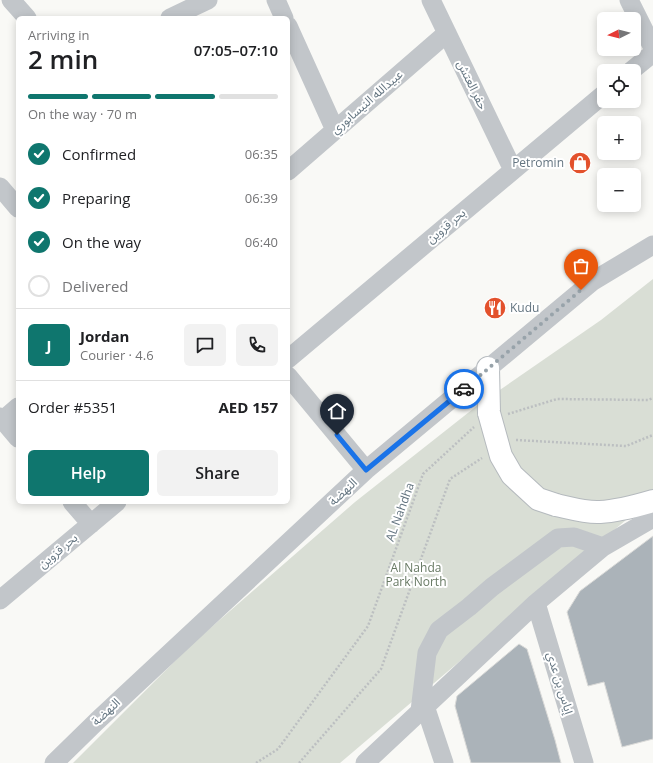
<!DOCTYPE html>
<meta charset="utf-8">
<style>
body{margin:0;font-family:"Open Sans","Noto Sans Arabic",sans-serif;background:#f2f2f2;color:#202124;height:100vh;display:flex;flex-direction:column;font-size:15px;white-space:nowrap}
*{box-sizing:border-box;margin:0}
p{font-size:13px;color:#757577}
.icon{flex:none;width:22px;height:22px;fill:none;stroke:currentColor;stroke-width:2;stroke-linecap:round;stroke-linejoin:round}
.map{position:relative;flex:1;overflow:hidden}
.sheet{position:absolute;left:16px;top:16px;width:274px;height:488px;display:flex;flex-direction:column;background:#fff;border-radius:6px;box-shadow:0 2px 10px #0003}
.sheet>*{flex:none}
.needle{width:26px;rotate:264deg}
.buttons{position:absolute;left:597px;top:12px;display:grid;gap:8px}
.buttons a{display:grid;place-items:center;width:44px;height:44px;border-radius:6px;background:#fff;box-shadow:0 2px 10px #0003;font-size:20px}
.pin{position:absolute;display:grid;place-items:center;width:34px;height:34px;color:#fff;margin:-41px -17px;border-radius:50% 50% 50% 0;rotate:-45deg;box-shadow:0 0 4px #0007}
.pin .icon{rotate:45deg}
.courier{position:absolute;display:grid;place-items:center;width:40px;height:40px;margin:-20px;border:3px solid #1a73e8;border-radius:50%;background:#fff;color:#222;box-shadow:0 1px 5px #0007}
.head em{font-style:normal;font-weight:600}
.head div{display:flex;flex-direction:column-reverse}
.head{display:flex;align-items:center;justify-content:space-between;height:68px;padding:0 12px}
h1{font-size:26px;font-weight:600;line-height:30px}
.bar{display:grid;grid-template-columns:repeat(4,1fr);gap:6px 4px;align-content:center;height:48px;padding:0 12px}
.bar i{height:5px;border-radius:3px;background:#e0e0e0}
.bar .current{background:#0f766e}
.bar p{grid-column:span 4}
.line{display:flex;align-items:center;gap:10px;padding:0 12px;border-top:1px solid #e0e0e0}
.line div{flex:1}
.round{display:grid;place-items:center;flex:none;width:42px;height:42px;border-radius:6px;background:#f2f2f2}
ol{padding:0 12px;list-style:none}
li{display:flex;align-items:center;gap:12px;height:44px}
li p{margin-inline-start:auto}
li .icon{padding:4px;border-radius:50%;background:#0f766e;color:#fff;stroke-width:4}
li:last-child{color:#757577}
li i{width:22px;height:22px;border:2px solid #e0e0e0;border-radius:50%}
.action{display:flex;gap:8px;margin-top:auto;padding:8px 12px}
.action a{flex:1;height:46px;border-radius:6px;background:#0f766e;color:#fff;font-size:16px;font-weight:600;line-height:46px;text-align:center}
.action a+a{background:#f2f2f2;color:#202124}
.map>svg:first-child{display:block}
</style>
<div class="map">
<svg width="653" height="763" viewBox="0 0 653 763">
<rect width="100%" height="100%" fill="#f9f9f6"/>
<!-- green -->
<path fill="#d9ded5" d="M 653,279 L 653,497 L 340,763 L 73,763 L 192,644 L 355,502 L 478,405 L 601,320 Z"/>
<!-- building -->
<path fill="#abb3b9" stroke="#dadad8" d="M 653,536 L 653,739 L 622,747 L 604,682 L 588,686 L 567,612 L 580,591 Z
M 519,644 L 527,649 L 555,740 L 561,763 L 471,763 L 455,706 L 457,696 Z"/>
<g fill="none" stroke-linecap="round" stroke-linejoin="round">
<!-- major casing -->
<g stroke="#b5babe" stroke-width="24">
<path id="major" d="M 488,368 L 489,413
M 556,505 C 570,508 586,513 600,512 C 618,511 636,506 653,501"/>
</g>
<!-- path -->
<path stroke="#bcbfc1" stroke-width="2.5" stroke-dasharray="2 2" stroke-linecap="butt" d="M 508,414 L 557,399 L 648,400 L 653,398
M 516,440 L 626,446 L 653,435
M 256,763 L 278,749 L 368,626 L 423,474 L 474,427
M 299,763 L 381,669 L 450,479 L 482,458"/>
<!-- minor -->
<path stroke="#c2c6ca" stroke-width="19" d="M 11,0 L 27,18
M 276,0 L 284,18
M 431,0 L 513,170
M 629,0 L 653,48
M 170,18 L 208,0
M 288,26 L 335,130
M 631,71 L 653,53
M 288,171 L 447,33
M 0,187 L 18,208
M 288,359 L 604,94
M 288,376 L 366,470
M 0,417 L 18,438
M 3,420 L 18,407
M 72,502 L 91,524
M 0,600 L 117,502
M 536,603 L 584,763
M 425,706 L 444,763
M 420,711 L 427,653 L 439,630 L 469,607 L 492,587 L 558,538 L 574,537 L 603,547
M 54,763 L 97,721 L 366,470 L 593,281 L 653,245
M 365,763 L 536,603 L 603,547 L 653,518"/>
<!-- major -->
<use href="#major" stroke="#fff" stroke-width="22"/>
<!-- major-bridge casing -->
<g stroke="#b5babe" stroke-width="24" stroke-linecap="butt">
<path id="major-bridge" d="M 489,413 L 501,456 L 512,475 L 538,499 L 556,505"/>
</g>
<!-- major-bridge -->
<use href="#major-bridge" stroke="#fff" stroke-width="22"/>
</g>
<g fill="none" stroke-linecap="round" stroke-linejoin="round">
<!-- done -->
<path stroke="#98a3aa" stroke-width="4" stroke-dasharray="0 7.2" d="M 464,389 L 581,290"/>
<!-- route -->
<path stroke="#1a73e8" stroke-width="5" d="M 337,435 L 366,470 L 464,389"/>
</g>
<!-- icons -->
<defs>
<g id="shop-disc" transform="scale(1.15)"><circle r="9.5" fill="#e3512c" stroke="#fff"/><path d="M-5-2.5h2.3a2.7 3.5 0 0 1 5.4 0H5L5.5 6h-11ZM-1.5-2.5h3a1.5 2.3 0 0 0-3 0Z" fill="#fff"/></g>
<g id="restaurant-disc" transform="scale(1.15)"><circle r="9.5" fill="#e3512c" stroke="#fff"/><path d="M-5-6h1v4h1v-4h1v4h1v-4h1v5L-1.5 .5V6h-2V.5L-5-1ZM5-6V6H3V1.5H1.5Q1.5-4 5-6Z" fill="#fff"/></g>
</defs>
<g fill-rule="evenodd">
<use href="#shop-disc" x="580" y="163"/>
<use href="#restaurant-disc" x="495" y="308"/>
</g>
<g text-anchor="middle" stroke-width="4" stroke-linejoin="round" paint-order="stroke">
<!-- street labels -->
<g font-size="12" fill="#647581" stroke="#fff">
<text transform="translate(472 85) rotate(64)" y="4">حفر العتش</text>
<text transform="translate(367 102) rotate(-41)" y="4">عبيدالله النيسابوري</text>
<text transform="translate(446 226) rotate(-40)" y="4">بحر قزوين</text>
<text transform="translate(343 492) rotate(-43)" y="4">النهضة</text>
<text transform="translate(400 512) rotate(-70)" y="4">AL Nahdha</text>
<text transform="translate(58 551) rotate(-40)" y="4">بحر قزوين</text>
<text transform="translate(560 683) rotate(73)" y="4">إياس بن عدي</text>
<text transform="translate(106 712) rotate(-43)" y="4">النهضة</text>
</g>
<!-- poi labels -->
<g font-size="12" fill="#647581" stroke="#fff" text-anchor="end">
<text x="564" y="167">Petromin</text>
<text x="510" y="312" text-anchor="start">Kudu</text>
</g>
<!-- park labels -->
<g font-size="12" fill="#677963" stroke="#fff">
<text x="416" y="572">Al Nahda<tspan x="416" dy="14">Park North</tspan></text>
</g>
</g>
</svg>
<div class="buttons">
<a><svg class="needle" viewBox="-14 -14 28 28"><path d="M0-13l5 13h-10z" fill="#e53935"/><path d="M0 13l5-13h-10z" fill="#757577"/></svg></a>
<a><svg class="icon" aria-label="locate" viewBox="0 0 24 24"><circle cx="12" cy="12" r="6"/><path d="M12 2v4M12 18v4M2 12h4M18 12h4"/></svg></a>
<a>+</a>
<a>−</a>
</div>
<div class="pin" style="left:581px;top:290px;background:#ea580c"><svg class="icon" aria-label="bag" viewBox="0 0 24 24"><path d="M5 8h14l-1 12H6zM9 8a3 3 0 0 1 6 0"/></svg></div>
<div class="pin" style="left:337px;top:435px;background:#1f2937"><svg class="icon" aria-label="home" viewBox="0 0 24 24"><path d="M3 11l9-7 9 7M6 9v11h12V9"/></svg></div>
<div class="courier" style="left:464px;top:389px"><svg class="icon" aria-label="car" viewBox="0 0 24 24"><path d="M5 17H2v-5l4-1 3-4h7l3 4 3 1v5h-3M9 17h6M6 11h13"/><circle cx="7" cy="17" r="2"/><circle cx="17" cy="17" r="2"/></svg></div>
<section class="sheet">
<div class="head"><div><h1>2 min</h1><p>Arriving in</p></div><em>07:05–07:10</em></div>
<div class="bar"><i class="current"></i><i class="current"></i><i class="current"></i><i></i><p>On the way · 70 m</p></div>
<ol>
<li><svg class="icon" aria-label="check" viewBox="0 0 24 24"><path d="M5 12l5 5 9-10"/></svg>Confirmed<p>06:35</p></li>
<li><svg class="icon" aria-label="check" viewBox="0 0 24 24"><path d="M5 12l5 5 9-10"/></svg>Preparing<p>06:39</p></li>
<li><svg class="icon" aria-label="check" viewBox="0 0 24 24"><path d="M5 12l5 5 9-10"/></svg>On the way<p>06:40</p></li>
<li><i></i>Delivered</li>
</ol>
<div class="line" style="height:72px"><b class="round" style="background:#0f766e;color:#fff">J</b><div><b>Jordan</b><p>Courier · 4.6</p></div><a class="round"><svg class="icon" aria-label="chat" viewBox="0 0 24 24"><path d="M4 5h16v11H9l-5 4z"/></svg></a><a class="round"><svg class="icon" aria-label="phone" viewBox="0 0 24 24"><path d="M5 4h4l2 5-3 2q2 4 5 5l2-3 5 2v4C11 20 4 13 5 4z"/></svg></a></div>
<div class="line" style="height:52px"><div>Order #5351</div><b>AED 157</b></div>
<div class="action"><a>Help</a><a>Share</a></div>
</section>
</div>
